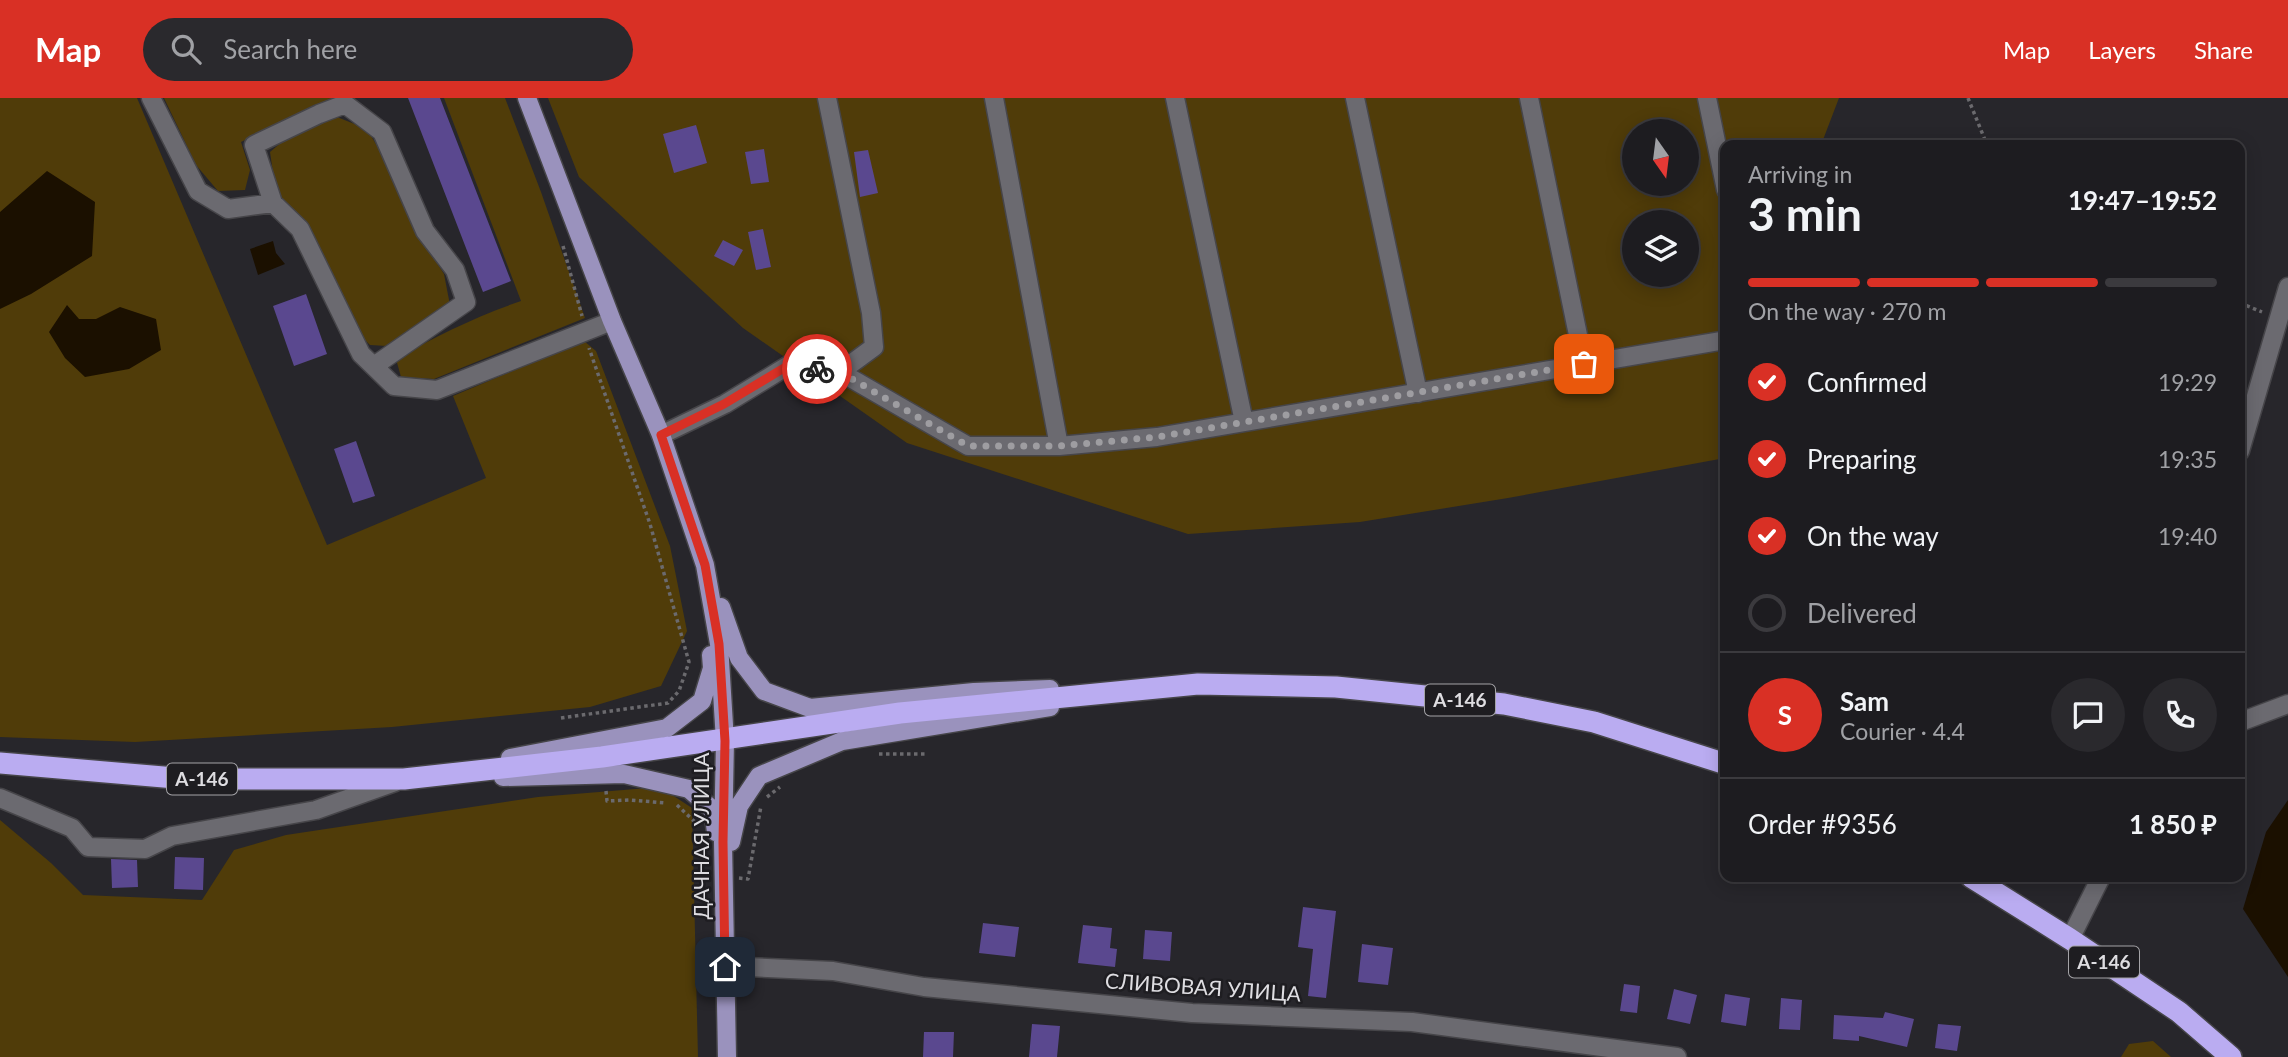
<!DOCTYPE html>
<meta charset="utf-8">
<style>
body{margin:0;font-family:Lato,sans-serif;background:#2a292d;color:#f1f3f6;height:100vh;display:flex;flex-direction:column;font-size:26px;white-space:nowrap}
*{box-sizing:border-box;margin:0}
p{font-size:23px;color:#a0a1a5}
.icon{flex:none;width:38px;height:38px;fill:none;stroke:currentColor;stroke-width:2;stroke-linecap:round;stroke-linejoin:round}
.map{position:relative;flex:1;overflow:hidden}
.side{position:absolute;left:1720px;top:42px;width:525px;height:742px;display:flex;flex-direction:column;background:#1d1c20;border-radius:14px;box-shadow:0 4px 18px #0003,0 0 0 2px #3b3a3e}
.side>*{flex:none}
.needle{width:46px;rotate:166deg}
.tools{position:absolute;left:1622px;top:21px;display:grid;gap:14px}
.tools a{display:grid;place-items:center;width:77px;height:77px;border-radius:50%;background:#1d1c20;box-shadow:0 4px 18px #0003,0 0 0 2px #3b3a3e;font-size:35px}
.pin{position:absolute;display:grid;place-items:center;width:60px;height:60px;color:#fff;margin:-30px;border-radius:14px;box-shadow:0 4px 10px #0006}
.courier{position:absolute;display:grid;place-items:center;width:70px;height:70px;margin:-35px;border:5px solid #d93025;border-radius:50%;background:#fff;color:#222;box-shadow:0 2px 9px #0007}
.summary em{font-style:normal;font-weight:700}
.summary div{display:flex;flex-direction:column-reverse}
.summary{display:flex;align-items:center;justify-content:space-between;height:119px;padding:0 28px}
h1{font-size:46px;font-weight:700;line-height:52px}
.bar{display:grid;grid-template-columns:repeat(4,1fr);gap:10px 7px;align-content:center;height:84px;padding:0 28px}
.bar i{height:9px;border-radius:5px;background:#3b3a3e}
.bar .current{background:#d93025}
.bar p{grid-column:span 4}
.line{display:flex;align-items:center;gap:18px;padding:0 28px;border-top:2px solid #3b3a3e}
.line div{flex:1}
.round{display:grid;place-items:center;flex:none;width:74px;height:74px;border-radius:37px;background:#2a292d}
ol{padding:0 28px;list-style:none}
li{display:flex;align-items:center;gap:21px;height:77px}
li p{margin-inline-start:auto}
li .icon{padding:7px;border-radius:50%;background:#d93025;color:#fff;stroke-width:4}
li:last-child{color:#a0a1a5}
li i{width:38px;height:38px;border:4px solid #3b3a3e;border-radius:50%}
header{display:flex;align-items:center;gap:42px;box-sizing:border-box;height:98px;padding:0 35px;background:#d93025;color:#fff}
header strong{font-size:33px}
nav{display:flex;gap:38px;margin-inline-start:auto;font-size:24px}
.search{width:490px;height:63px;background:#2a292d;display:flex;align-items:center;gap:18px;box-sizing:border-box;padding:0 24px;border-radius:38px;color:#a0a1a5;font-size:26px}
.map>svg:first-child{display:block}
</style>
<header>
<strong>Map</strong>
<div class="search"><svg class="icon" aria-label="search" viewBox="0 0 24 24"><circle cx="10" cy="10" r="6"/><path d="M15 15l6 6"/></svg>Search here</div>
<nav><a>Map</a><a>Layers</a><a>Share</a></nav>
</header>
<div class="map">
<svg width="2288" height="959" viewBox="0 0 2288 959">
<rect width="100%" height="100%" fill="#27262b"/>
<!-- green -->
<path fill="#503c09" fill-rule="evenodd" d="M 0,0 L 137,0 L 327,447 L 486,380 L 453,298 L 584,243 L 596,253 L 670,448 L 687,533 L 661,588 L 590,609 L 392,629 L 135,644 L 0,639 Z
M 164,0 L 357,0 L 314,7 L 241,44 L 250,72 L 245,92 L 218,93 L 196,67 Z
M 444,0 L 505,0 L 541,94 L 585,220 L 434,281 L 401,279 L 396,261 C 436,238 477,218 521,203 Z
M 548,0 L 1839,0 L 1821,47 L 1726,47 L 1725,360 L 1508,400 L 1360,424 L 1188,436 L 907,345 L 743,230 L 579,79 ZM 1634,33 L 1687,33 L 1687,86 L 1634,86 ZM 1634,124 L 1687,124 L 1687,177 L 1634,177 Z
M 337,19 L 367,31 L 390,70 L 418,135 L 444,176 L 450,207 L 413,235 L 387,248 L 370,247 L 359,236 L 302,122 L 276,95 L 270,54 L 290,37 Z
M 660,689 L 692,710 L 698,959 L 0,959 L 0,722 L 51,765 L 83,797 L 202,802 L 234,752 L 286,737 L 538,699 Z
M 2153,943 L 2171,959 L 2121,959 L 2129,946 Z"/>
<!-- water -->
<path fill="#1b1000" d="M 47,73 L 95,104 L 92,158 L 31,196 L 0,211 L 0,114 Z
M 273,143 L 276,155 L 285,166 L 258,177 L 250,151 Z
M 67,207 L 79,221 L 96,221 L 120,209 L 156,221 L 161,252 L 129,271 L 85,279 L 65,260 L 49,234 Z
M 2288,702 L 2288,879 L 2243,811 L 2266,734 Z"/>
<!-- building -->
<path fill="#5a488f" d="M 408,0 L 440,0 L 511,183 L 483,194 Z
M 696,27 L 707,65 L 674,75 L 663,36 Z
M 764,51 L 769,84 L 751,86 L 745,54 Z
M 868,52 L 878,95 L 860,99 L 854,54 Z
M 763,131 L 771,169 L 756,172 L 748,134 Z
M 723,142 L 743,152 L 734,168 L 714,158 Z
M 306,196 L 327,256 L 294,268 L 273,208 Z
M 356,343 L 375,398 L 353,405 L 334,351 Z
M 175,759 L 204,760 L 203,792 L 174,791 Z
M 111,761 L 137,762 L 138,789 L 112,790 Z
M 1303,809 L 1336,813 L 1326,900 L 1308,898 L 1313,851 L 1298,849 Z
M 983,825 L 1019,829 L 1015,859 L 979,855 Z
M 1083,827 L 1112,830 L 1110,850 L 1117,851 L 1115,869 L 1078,865 Z
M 1145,832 L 1172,834 L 1170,863 L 1143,861 Z
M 1362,846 L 1393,850 L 1388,887 L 1358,884 Z
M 1624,886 L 1640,888 L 1637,915 L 1620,913 Z
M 1674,891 L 1697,897 L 1690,926 L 1667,921 Z
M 1725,896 L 1750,900 L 1746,928 L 1721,924 Z
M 1781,900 L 1802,902 L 1800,932 L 1779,931 Z
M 1885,914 L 1914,921 L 1907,949 L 1859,938 L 1859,943 L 1833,941 L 1834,917 L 1883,920 Z
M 1032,926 L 1060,928 L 1057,959 L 1029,959 Z
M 1938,926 L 1961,928 L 1957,953 L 1935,950 Z
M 924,934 L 954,934 L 953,959 L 923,959 Z"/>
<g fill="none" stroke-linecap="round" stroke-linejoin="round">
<!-- minor casing -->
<g stroke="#464549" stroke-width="21">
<path id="minor" d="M 151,0 L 198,93 L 228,111 L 273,105 L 300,131 L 361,256 L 394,288 L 437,292 L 612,223
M 827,0 L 871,215 L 874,249 L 840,274
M 994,0 L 1059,348
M 1175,0 L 1244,324
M 1355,0 L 1418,295
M 1529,0 L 1584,266
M 1707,0 L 1726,92
M 273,105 L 254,47 L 319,16 L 345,6 L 382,34 L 425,133 L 455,172 L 466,204 L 374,268
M 661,337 L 725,306 L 789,267 L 840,274 L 968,348 L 1059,348 L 1157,339 L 1726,242
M 2240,353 L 2288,189
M 2240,624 L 2288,606
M 0,700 L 72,730 L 88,749 L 145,751 L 172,738 L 316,712 L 395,684
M 2070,841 L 2101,779
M 725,868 L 833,873 L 924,889 L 1192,915 L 1412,924 L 1677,959"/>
</g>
<!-- major casing -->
<g stroke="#464549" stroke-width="21">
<path id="major" d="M 527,0 L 612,223 L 661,337 L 705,467 L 719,546 L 725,643 L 723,744 L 727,959
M 721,509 L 739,560 L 764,593 L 810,610 L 974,594 L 1050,591
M 510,660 L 667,630 L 702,603 L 712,570 L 711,557
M 503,679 L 624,676 L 689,691 L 713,712 L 716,734
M 731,744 L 739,708 L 759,678 L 842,643 L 1050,609"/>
</g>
<!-- highway casing -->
<g stroke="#464549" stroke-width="24">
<path id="highway" d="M 0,665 L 187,681 L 404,681 L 602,659 L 900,615 L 1198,586 L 1336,589 L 1504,606 L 1594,624 L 1726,666
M 1971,779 L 2070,841 L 2179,914 L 2231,959"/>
</g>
<!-- path -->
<path stroke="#6b6a6e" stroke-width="3.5" stroke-dasharray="3.5 3.5" stroke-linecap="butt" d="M 1968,0 L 1987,47
M 563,148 L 582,218
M 2240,205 L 2262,214
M 561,620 L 668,605 L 679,593 L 689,564 L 650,426 L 589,250
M 879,656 L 925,656
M 606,693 L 607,703 L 630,702 L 666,705
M 767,699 L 780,689
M 677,707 L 697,726
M 739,780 L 748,781 L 761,708"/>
<!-- minor -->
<use href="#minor" stroke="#6b6a70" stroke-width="18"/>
<!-- major -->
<use href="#major" stroke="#9a92bd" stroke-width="18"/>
<!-- highway -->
<use href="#highway" stroke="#baacf1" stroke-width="21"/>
</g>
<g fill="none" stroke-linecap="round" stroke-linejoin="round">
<!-- done -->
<path stroke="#9e9da1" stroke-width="7" stroke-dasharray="0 12.6" d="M 817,271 L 840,274 L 968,348 L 1059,348 L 1157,339 L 1584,266"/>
<!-- route -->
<path stroke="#d93025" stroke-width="9" d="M 725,869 L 723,744 L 725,643 L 719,546 L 705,467 L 661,337 L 724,306 L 789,267 L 817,271"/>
</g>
<g text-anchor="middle" stroke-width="5" stroke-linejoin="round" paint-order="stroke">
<!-- shield labels -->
<g fill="#1e1d21" stroke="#a4a3a7" stroke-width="2">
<rect x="1425" y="586.5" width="70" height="31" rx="5"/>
<rect x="167" y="665.5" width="70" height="31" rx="5"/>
<rect x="2069" y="848.5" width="70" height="31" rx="5"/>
</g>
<g font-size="19" font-weight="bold" fill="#dedde1">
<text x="1460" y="609">А-146</text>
<text x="202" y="688">А-146</text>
<text x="2104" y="871">А-146</text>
</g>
<!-- street labels -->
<g font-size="21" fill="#dedde1" stroke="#1e1d21">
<text transform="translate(702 738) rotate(-90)" y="7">ДАЧНАЯ УЛИЦА</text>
<text transform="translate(1203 890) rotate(4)" y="7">СЛИВОВАЯ УЛИЦА</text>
</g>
</g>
</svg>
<div class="tools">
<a><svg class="needle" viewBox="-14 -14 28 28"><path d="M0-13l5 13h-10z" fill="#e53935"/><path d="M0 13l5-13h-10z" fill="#a0a1a5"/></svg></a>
<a><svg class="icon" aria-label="layers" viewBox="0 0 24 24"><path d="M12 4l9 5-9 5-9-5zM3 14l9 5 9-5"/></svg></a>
</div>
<div class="pin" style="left:1584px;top:266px;background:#ea580c"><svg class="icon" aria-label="bag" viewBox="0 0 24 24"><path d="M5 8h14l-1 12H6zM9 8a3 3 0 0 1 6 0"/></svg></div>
<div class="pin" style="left:725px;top:869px;background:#1f2937"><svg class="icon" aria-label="home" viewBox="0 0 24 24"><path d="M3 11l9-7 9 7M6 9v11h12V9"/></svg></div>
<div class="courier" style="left:817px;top:271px"><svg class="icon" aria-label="bike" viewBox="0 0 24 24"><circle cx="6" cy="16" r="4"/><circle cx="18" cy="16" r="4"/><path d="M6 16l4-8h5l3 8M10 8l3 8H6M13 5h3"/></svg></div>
<section class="side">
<div class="summary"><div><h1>3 min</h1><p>Arriving in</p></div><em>19:47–19:52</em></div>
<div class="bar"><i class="current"></i><i class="current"></i><i class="current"></i><i></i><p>On the way · 270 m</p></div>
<ol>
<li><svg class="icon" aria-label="check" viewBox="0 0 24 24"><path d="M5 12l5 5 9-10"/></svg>Confirmed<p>19:29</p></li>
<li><svg class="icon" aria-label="check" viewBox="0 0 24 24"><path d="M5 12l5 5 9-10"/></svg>Preparing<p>19:35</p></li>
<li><svg class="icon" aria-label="check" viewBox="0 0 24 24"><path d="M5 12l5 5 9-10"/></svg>On the way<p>19:40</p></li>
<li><i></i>Delivered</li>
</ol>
<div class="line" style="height:126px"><b class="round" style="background:#d93025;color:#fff">S</b><div><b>Sam</b><p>Courier · 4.4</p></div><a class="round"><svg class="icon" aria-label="chat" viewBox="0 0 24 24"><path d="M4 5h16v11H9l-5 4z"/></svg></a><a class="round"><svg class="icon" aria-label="phone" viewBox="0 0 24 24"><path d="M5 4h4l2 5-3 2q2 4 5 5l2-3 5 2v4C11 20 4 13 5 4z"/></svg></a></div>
<div class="line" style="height:91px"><div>Order #9356</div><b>1 850 ₽</b></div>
</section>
</div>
